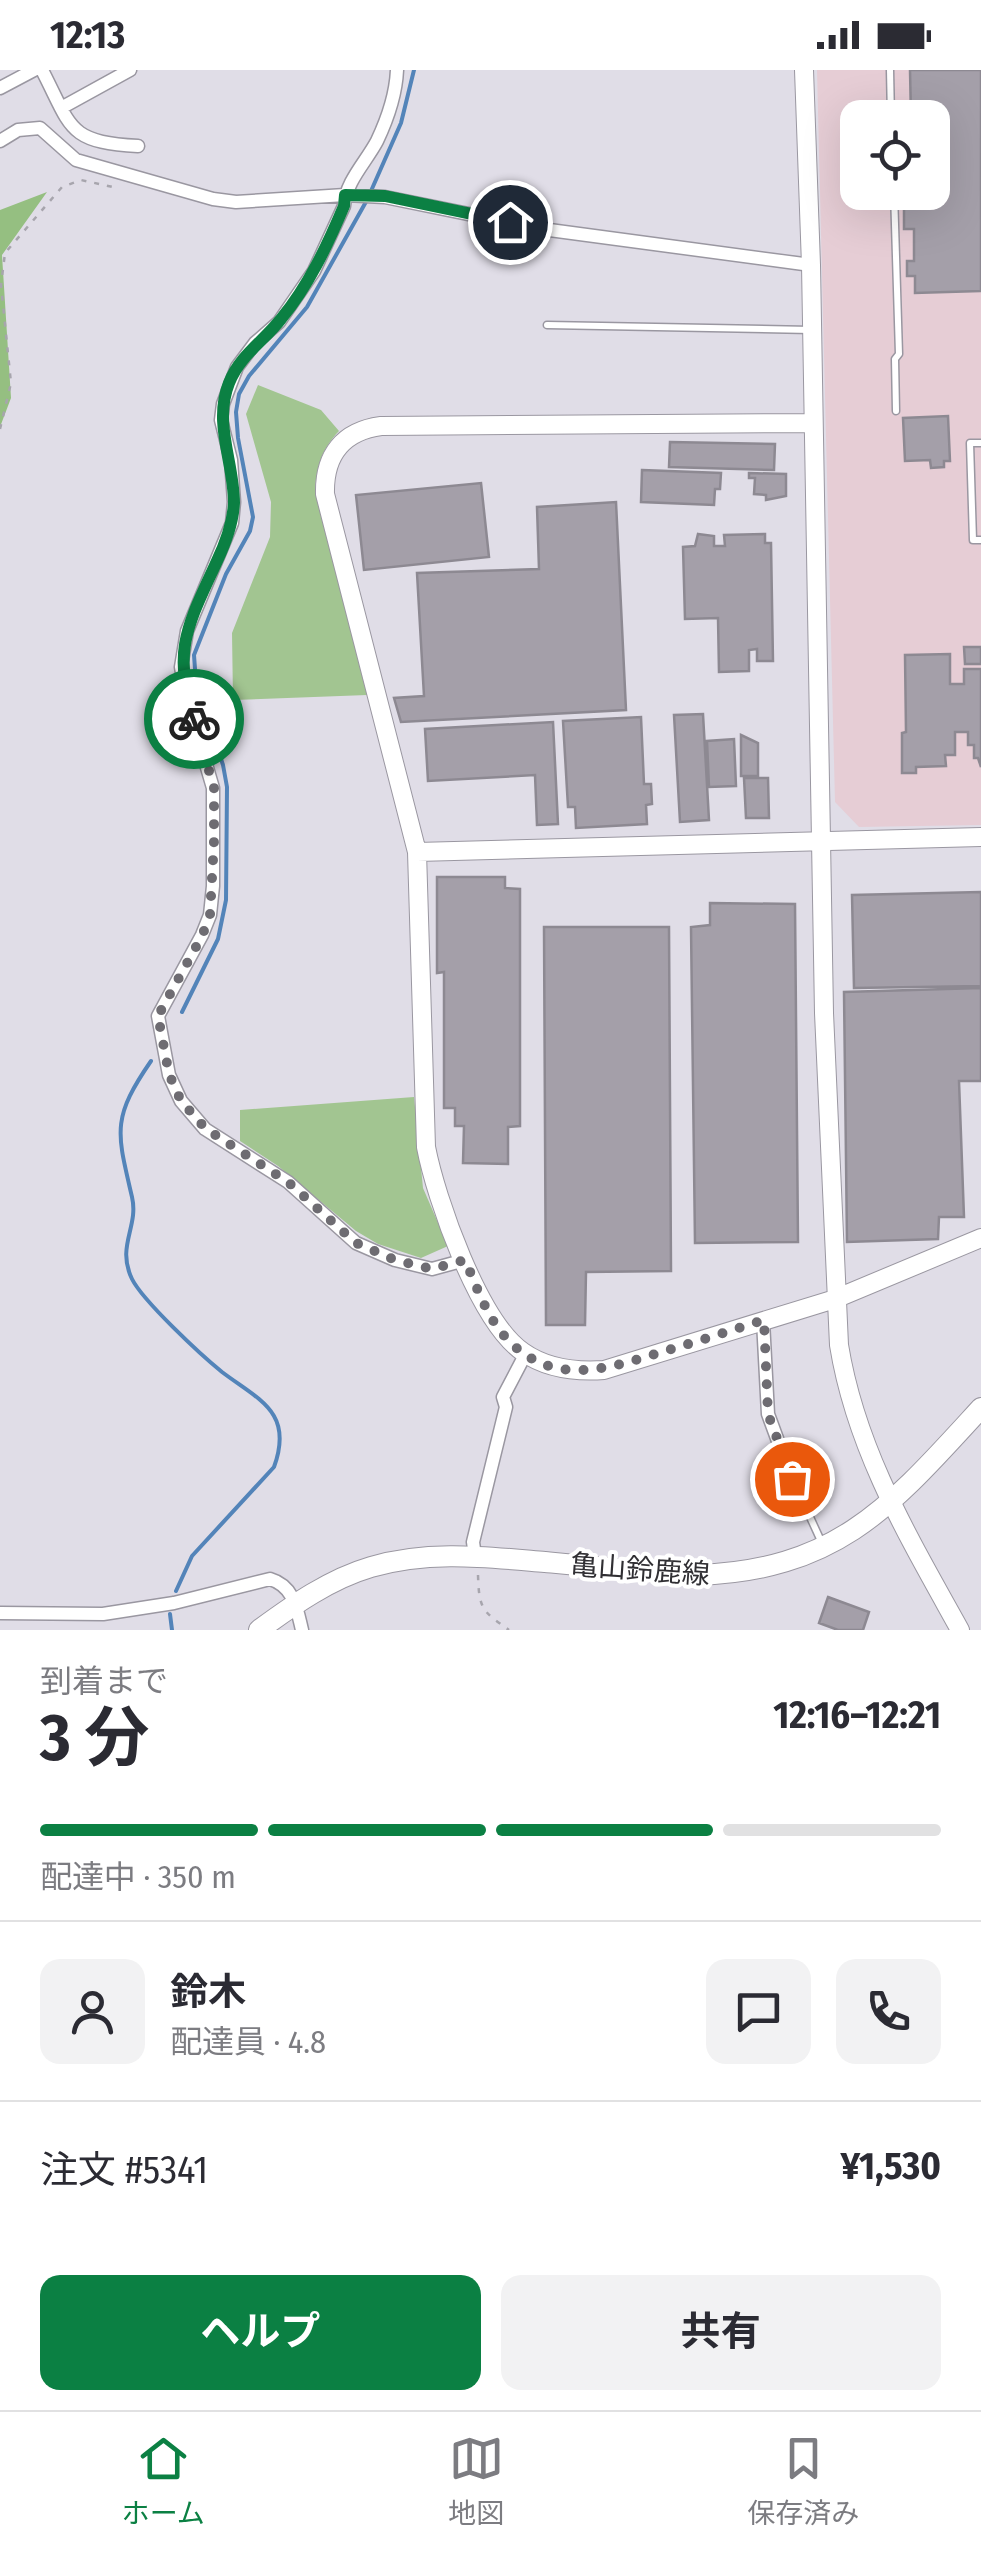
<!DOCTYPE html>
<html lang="ja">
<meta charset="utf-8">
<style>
body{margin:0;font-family:"Fira Sans Condensed","Noto Sans JP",sans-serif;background:#f2f2f3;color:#2b2b33;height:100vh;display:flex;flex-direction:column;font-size:38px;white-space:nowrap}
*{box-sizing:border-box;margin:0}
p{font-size:32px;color:#7c7c81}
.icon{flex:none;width:55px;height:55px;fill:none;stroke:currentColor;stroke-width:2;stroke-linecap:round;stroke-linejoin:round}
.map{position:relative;height:1560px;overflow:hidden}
.drawer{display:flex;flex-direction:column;background:#fff;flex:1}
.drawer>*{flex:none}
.fabs{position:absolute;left:840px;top:30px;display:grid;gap:20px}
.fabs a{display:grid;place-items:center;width:110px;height:110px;border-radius:20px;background:#fff;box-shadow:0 10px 40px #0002;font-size:50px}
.pin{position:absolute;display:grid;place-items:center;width:85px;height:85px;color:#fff;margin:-42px;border:5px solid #fff;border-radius:50%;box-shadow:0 2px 10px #0007}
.courier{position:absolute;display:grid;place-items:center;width:100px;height:100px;margin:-50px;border:8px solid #0b8043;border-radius:50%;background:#fff;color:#222;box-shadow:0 2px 12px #0007}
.summary em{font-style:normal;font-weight:700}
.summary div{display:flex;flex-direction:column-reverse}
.summary{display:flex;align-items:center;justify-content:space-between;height:170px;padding:0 40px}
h1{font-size:65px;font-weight:700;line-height:75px}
.bar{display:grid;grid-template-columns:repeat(4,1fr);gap:15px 10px;align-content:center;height:120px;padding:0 40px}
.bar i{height:12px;border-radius:8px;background:#e1e1e2}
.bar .current{background:#0b8043}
.bar p{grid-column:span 4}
.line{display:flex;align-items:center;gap:25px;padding:0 40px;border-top:2px solid #e1e1e2}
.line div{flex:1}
.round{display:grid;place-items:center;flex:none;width:105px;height:105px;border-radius:20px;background:#f2f2f3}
.primary-button{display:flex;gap:20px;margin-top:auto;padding:20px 40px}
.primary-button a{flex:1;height:115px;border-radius:20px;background:#0b8043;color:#fff;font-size:40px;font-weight:700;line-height:115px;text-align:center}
.primary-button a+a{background:#f2f2f3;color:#2b2b33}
.status{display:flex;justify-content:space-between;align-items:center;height:70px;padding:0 50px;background:#fff;direction:ltr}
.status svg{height:28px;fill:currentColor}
.menu{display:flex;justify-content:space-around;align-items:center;height:140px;border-top:2px solid #e1e1e2;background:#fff;font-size:28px;color:#7c7c81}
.menu a{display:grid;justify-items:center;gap:5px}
.menu .current{color:#0b8043}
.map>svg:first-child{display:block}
</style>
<div class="status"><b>12:13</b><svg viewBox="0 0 49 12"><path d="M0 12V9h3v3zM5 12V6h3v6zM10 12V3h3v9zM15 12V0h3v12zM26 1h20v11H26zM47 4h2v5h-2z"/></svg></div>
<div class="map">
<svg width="981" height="1560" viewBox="0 0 981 1560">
<rect width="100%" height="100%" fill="#e0dde7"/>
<!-- industrial -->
<path fill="#e6cdd5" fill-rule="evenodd" d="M 817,0 L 981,0 L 981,755 L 859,757 L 835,732 ZM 858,48 L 932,48 L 932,122 L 858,122 Z"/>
<!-- green -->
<path fill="#a2c591" d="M 258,315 L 321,340 L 339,361 C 322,379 317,395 315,419 L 367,625 L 233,630 L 232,563 L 270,467 L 271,432 L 246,344 Z
M 414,1027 L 423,1118 L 448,1176 L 421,1188 L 378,1174 L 356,1161 L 278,1096 L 240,1071 L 240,1040 Z"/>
<!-- forest -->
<path fill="#95bf81" d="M 47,122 L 2,185 L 11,328 L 0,357 L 0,140 Z"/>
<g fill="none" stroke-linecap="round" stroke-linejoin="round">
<!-- stream -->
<path stroke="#5384b9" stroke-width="4" d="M 371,121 L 401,53 L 414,0
M 182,942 L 218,869 L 226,830 L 227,717 L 223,695 L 196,613 L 194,585 L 226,504 L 250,461 L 253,447 L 238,368 L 236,342 L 239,324 L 249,306 L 307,237 L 367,130
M 151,991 C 111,1049 117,1062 132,1127 C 139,1157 116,1176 132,1209 C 143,1231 201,1285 222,1302 C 259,1330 294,1342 274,1397 L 192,1486 L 176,1521
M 170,1544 L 172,1560"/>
</g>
<!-- building -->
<path fill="#a49fa9" stroke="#8d8992" stroke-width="2.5" d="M 910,0 L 981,0 L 981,221 L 915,223 L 915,206 L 907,206 L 907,191 L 914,191 L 914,159 L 904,159 L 904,126 L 913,126 L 913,122 L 932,122 L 932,48 L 911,48 Z
M 948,346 L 950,391 L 944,391 L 944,397 L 931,398 L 930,390 L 905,391 L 903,348 Z
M 670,372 L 775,374 L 774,400 L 669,397 Z
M 642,400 L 721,403 L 720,419 L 715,419 L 714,435 L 641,432 Z
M 749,403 L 786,404 L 786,426 L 766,430 L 766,425 L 754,424 L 755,408 L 749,408 Z
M 481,413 L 489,487 L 364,500 L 356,425 Z
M 616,432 L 626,640 L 401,652 L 394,628 L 424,626 L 417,503 L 539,499 L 537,437 Z
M 698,464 L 714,466 L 714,476 L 725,476 L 724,465 L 765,464 L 765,473 L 771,473 L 773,591 L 757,591 L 757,579 L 749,580 L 749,601 L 719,602 L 718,548 L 685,549 L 683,477 L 695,476 Z
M 964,577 L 981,577 L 981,594 L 965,594 Z
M 950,584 L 950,614 L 964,614 L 964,599 L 981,599 L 981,697 L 978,688 L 974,688 L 974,675 L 968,675 L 968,662 L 955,662 L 955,685 L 945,685 L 946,696 L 916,697 L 916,703 L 902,703 L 902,663 L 906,662 L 905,585 Z
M 703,644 L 709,750 L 680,752 L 674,645 Z
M 641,647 L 644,714 L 651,714 L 652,734 L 646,735 L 647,754 L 576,758 L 575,737 L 568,737 L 563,651 Z
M 553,652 L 558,754 L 537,755 L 535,705 L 428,711 L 425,659 Z
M 741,665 L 758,673 L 758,706 L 741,706 Z
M 734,669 L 736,716 L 709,717 L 707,671 Z
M 744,708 L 768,708 L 769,748 L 746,748 Z
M 437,807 L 505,807 L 505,818 L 520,819 L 520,1056 L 508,1057 L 508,1094 L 463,1093 L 464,1056 L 455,1056 L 455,1038 L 444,1038 L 444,902 L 437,903 Z
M 981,822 L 981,916 L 854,918 L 852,825 Z
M 710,833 L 795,834 L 798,1172 L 695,1173 L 691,857 L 710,855 Z
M 544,857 L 669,857 L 671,1201 L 586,1202 L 585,1255 L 546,1255 Z
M 981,918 L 981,1011 L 959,1011 L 964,1147 L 939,1147 L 938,1169 L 847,1172 L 844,922 Z
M 828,1527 L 869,1542 L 863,1560 L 838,1560 L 819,1553 Z"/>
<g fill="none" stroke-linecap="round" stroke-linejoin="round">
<!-- lane casing -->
<g stroke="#9a97a1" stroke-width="9">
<path id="lane" d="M 890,0 L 891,48
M 894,122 L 899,284 L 895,289 L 896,341
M 547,255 L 811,260
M 981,373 L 970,373 L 973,470 L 981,470
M 793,1410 L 821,1471"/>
</g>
<!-- street casing -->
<g stroke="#9a97a1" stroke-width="15">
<path id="street" d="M 42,0 C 72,58 67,72 138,76
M 397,0 C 396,23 387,50 377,71 C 366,92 346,111 344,136 L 314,201 L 279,252 L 255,273 L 237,297 L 223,334 L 221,350 L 231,390 L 234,432 L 232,453 L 187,561 L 181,597 L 186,626 L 213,718 L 213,816 L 210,845 L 202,865 L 158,946 L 169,1005 L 181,1031 L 205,1059 L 288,1112 L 356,1173 L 395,1190 L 432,1199 L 465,1190
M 0,18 L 34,0
M 61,38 L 130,0
M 0,71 L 18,60 L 40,58 L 76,90 L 213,129 L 236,132 L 345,125 L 385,127 L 542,159 L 811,195
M 763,1251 L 768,1344 L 792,1409
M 475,1486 L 473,1472 L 506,1337 L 503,1327 L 525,1285
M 0,1543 L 103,1544 L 174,1533 L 270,1509 C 294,1516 297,1539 302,1560"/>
</g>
<!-- secondary casing -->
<g stroke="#9a97a1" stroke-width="20">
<path id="secondary" d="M 804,0 L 811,195 L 824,943 L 839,1275 C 856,1380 909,1468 960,1560
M 813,353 L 381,356 C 343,361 324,385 325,424 L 417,782 L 426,1077 C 436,1129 479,1252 523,1282 C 547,1299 575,1302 604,1300 L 835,1229 L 981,1168
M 417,782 L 981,767"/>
</g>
<!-- primary casing -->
<g stroke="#9a97a1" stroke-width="22">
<path id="primary" d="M 259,1560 C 293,1535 330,1509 371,1497 C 429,1480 486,1487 545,1492 C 596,1497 646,1502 697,1505 C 839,1500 892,1435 981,1338"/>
</g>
<!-- path -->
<path stroke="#a7a5ad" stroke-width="2.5" stroke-dasharray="5 8" stroke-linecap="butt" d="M 0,359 L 11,313 L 1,215 L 5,183 L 62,117 L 81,110 L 113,117 L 114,114
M 478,1505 C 479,1539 482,1541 509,1560"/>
<!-- lane -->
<use href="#lane" stroke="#fff" stroke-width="6"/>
<!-- street -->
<use href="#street" stroke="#fff" stroke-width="12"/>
<!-- secondary -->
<use href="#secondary" stroke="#fff" stroke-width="18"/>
<!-- primary -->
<use href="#primary" stroke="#fff" stroke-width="20"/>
</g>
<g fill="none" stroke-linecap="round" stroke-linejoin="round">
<!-- done -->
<path stroke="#6e6c72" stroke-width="10" stroke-dasharray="0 18" d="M 194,649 L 214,718 L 214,771 L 210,845 L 202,866 L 158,946 L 169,1004 L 181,1031 L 206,1059 L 288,1112 L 356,1173 L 395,1190 L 432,1199 L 465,1190 C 477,1217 487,1249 509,1271 C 556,1319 613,1297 668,1280 C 700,1271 732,1260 764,1250 L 768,1344 L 792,1409"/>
<!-- route -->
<path stroke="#0b8043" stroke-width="12" d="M 194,649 C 171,580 189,553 217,491 C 226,472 233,453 234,433 C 234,392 213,353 229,313 C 240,285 264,271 281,249 C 309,215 327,176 344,136 L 345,125 L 385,126 L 510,152"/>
</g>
<g text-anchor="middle" stroke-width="8" stroke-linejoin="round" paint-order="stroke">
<!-- street labels -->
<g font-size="28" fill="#302f33" stroke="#fff">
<text transform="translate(640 1499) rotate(4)" y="10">亀山鈴鹿線</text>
</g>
</g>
</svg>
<div class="fabs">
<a><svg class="icon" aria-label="locate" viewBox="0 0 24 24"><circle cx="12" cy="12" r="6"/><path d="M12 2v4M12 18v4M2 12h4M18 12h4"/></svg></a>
</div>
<div class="pin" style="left:792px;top:1409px;background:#ea580c"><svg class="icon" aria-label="bag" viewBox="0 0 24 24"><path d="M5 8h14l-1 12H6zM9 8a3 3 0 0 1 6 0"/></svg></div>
<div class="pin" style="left:510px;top:152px;background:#1f2937"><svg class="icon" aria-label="home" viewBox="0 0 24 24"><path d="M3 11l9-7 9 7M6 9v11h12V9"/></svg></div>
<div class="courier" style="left:194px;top:649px"><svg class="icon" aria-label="bike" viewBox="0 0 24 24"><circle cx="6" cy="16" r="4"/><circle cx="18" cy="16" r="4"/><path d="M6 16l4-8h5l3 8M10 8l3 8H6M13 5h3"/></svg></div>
</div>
<section class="drawer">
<div class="summary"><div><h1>3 分</h1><p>到着まで</p></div><em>12:16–12:21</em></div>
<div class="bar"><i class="current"></i><i class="current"></i><i class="current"></i><i></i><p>配達中 · 350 m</p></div>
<div class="line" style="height:180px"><a class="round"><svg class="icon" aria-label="person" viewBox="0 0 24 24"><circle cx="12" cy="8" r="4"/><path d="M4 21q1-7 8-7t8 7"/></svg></a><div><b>鈴木</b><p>配達員 · 4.8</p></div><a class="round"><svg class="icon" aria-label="chat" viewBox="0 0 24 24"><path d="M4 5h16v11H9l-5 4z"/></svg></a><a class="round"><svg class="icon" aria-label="phone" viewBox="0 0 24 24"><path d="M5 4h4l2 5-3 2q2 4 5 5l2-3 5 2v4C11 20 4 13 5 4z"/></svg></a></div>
<div class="line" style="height:130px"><div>注文 #5341</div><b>¥1,530</b></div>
<div class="primary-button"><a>ヘルプ</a><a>共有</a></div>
</section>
<nav class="menu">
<a class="current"><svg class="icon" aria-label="home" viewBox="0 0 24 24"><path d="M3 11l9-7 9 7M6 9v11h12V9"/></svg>ホーム</a>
<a><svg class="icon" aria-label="map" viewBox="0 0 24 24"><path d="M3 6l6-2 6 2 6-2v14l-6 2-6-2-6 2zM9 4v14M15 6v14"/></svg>地図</a>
<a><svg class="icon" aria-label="saved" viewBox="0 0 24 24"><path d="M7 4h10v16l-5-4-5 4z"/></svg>保存済み</a>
</nav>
